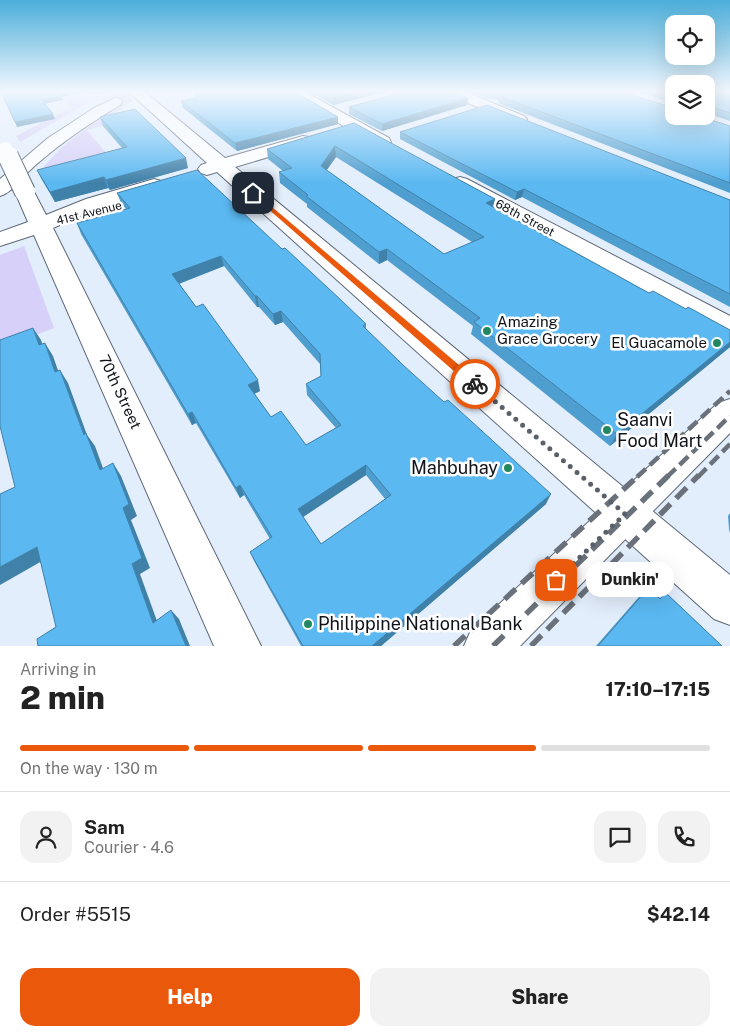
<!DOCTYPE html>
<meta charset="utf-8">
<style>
body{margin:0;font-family:"Public Sans",sans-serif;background:#f2f2f2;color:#222;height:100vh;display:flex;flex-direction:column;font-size:19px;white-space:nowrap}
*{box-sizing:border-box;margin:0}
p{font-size:16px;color:#767676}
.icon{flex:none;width:28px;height:28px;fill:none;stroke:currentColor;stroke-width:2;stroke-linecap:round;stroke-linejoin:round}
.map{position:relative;height:646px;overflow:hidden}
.side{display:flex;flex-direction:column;background:#fff;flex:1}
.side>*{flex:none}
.fabs{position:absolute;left:665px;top:15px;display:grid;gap:10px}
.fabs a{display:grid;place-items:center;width:50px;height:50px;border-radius:10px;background:#fff;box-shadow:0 5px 20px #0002;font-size:25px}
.pin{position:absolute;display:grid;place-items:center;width:42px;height:42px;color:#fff;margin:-21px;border-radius:10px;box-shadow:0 2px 8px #0006}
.courier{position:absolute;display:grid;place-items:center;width:50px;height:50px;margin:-25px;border:4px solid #ea580c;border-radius:50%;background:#fff;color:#222;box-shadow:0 1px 6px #0007}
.bubble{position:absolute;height:35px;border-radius:15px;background:#fff;box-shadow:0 5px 20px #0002;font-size:16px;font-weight:800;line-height:35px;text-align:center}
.overview em{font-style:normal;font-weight:800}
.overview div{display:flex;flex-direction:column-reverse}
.overview{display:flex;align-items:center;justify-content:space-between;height:85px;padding:0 20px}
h1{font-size:32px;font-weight:800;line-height:38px}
.bar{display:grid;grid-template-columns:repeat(4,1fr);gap:8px 5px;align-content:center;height:60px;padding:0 20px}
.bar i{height:6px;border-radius:4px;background:#e0e0e0}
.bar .on{background:#ea580c}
.bar p{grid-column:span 4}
.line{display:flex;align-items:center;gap:12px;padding:0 20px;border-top:1px solid #e0e0e0}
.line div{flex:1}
.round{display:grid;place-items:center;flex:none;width:52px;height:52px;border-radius:15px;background:#f2f2f2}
.button{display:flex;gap:10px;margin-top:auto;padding:10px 20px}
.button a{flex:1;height:58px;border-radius:15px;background:#ea580c;color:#fff;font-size:20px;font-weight:800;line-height:58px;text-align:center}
.button a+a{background:#f2f2f2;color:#222}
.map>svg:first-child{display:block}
</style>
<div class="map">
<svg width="730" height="646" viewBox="0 0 730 646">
<rect width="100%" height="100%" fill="#e3eefc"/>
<!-- green -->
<path fill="#d7d0f8" d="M 90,92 C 105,92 117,91 125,107 L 108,117 L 125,120 L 87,130 L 113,161 L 38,173 L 61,148 L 95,121 L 123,104 L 93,100 L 20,142 L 16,136 L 70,108 L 63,98 Z
M 24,246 L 54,328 L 0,349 L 0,255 Z"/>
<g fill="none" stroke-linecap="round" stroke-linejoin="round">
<!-- highway-tunnel -->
<path stroke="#c3cdda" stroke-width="16" stroke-dasharray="16 8" stroke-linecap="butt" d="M 115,102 L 132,92"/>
<!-- minor casing -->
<g stroke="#5d6877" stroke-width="2">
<path id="minor" d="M 129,92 L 145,92 L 225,158 L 303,136 L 309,137 L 311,141 L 309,145 L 235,167 L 730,575 L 730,625 L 714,619 L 217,172 L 207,175 L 201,173 L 198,169 L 201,165 L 207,163 Z
M 287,92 L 305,92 L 389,138 L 391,142 L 389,146 L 377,146 Z
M 446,92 L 466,92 L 524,116 L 527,119 L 524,122 L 514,122 L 448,95 Z
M 460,177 L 467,179 L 730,316 L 730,338 L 720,335 L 453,187 L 450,183 L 453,179 Z
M 154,179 L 161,181 L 164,185 L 161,189 L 100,207 L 53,228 L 261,646 L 214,646 L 34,235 L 0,246 L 0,232 L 28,222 L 15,192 L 18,188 L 25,186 L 32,188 L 46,215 L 86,199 Z"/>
</g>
<!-- major casing -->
<g stroke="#5d6877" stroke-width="2">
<path id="major" d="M 730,399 L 730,433 L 520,646 L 464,646 L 471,630 L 718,403 Z"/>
</g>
<!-- highway casing -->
<g stroke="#5d6877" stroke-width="2">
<path id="highway" d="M 115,98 L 120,99 L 122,102 L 120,105 C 87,125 54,147 26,174 C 18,182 11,193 0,196 L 0,179 L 48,138 L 94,108 Z"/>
</g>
<!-- minor -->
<use href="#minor" fill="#fff" fill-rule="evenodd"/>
<!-- major -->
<use href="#major" fill="#fff" fill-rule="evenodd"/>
<!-- highway -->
<use href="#highway" fill="#fff" fill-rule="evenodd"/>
<!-- rail-far1 -->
<path stroke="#6a717b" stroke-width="4.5" stroke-dasharray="12 5.5" stroke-linecap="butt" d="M 637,477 L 730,391
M 667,477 L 730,416
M 698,477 L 730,444"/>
<!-- rail -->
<path stroke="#6a717b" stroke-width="5.5" stroke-dasharray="15 8" stroke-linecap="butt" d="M 454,646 L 639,475
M 493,646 L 669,475
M 531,646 L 699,475"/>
<!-- minor-bridge-far1 casing -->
<g stroke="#5d6877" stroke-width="17" stroke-linecap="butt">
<path id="minor-bridge-far1" d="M 5,150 L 8,157"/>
</g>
<!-- minor-bridge casing -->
<g stroke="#5d6877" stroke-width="22" stroke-linecap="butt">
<path id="minor-bridge" d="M 8,156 L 25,192"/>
</g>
<!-- minor-bridge-far1 -->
<use href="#minor-bridge-far1" stroke="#fff" stroke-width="16"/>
<!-- minor-bridge -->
<use href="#minor-bridge" stroke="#fff" stroke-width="20"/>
</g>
<!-- wall -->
<path fill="#4e9ecf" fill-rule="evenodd" d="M 310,92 L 383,92 L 333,105 Z
M 472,92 L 622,92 L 730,126 L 730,193 L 500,104 L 497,99 L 488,99 Z
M 640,92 L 674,92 L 674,103 Z
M 706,92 L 730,92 L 730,121 L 706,113 Z
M 404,93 L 468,98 L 467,105 L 382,131 L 349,114 L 349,107 Z
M 196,98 L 338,117 L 338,124 L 237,151 L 183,108 L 181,101 Z
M 100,117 L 188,168 L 110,190 L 108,188 L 55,202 L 42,180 L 37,170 L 122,148 L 103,126 Z
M 354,123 L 495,199 L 493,207 L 649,293 L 686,309 L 730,330 L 730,347 L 610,446 L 471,334 L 473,326 L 387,260 L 379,264 L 307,207 L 307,204 L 280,183 L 279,172 L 283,171 L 268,159 L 267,149 ZM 336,157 L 472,242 L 444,254 L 326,170 Z
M 400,132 L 730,200 L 730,307 L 522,197 L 515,200 L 400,139 Z
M 117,193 L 282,249 L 366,324 L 366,329 L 546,504 L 381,646 L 301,646 L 254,561 L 250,552 L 270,539 L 244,495 L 240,498 L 196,423 L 192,425 L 81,234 L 77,223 L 126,209 L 121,203 ZM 224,266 L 257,307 L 259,307 L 275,325 L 283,322 L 320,364 L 321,376 L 306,384 L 307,395 L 336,428 L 306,445 L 271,417 L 254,394 L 260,391 L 179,284 ZM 366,475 L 385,499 L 321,544 L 303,517 Z
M 730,513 L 730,533 L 729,529 L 728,516 Z
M 649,587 L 660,598 L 666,593 L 722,646 L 596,646 L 638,598 Z"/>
<!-- shaded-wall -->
<path fill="#4081a9" d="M 61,92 L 84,92 L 62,97 L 63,100 L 44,104 L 42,100 Z
M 356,92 L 383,92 L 333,105 L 333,98 Z
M 468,98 L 467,105 L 382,131 L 382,124 Z
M 53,114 L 55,119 L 17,127 L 15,122 Z
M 338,117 L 338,124 L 237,151 L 235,143 Z
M 335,146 L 336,157 L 322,177 L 321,166 Z
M 186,158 L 188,168 L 110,190 L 106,180 Z
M 104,177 L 108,188 L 55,202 L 50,192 Z
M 524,189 L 522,197 L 515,200 L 517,192 Z
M 495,199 L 492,210 L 486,203 Z
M 387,249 L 387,260 L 379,264 L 379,252 Z
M 221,256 L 224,266 L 175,285 L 172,274 Z
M 255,296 L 257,296 L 259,307 L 257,307 Z
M 281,311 L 283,322 L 275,325 L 273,314 Z
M 33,328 L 41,340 L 47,358 L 39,345 Z
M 730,342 L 730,347 L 610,446 L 617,434 Z
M 45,343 L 53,356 L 63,385 L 55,372 Z
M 60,370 L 68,383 L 87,435 L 95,446 L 108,482 L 100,470 L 84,435 Z
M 258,380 L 260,391 L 250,396 L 248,385 Z
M 192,412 L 196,423 L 192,425 L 188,414 Z
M 113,463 L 121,476 L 137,516 L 131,520 L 150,568 L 140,574 L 161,632 L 153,623 L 132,564 Z
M 366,465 L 366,475 L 300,519 L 298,509 Z
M 240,485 L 244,495 L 240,498 L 236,488 Z
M 551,494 L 546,504 L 381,646 L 372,646 Z
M 37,547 L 49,557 L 0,585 L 0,567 Z
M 171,610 L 179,619 L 190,646 L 186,646 Z"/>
<!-- building -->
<path fill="#5bb8f1" stroke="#4081a9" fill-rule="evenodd" d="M 1,92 L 61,92 L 58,93 L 62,96 L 42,100 L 53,114 L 15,122 Z
M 194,92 L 295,92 L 338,117 L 235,143 L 181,101 L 196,98 Z
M 322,92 L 356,92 L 333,98 Z
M 404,92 L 454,92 L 468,98 L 382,124 L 349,107 Z
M 498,92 L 622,92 L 674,108 L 674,116 L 699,116 L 730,126 L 730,183 L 502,97 Z
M 664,92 L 674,92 L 674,96 Z
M 706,92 L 730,92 L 730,113 L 709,106 L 706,106 Z
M 487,105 L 730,200 L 730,294 L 524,189 L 517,192 L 400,132 Z
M 135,109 L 186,158 L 106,180 L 104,177 L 50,192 L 37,170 L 127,147 L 100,117 Z
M 354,123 L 495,199 L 486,203 L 558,243 L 649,293 L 653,291 L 686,309 L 688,307 L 730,330 L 730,342 L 617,434 L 474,322 L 480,318 L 476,315 L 387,249 L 379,252 L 306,196 L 308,195 L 279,172 L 292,168 L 267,149 ZM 335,146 L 484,237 L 444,254 L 321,166 Z
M 197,170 L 282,249 L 285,248 L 341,300 L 366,324 L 363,326 L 403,365 L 444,402 L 448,400 L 551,494 L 372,646 L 303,646 L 250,552 L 272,537 L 240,485 L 236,488 L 192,412 L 188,414 L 77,223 L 130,208 L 117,193 ZM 221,256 L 255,296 L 257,296 L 273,314 L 281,311 L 320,354 L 321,376 L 306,384 L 341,425 L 306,445 L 281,411 L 271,417 L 248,385 L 258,380 L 203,304 L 196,307 L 172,274 ZM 366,465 L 391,495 L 321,544 L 298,509 Z
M 33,328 L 39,345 L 45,343 L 55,372 L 60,370 L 84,435 L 86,433 L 100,470 L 113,463 L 129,504 L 123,508 L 142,558 L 132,564 L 153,623 L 171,610 L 186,646 L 38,646 L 37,639 L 56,627 L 37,547 L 0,567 L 0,494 L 15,487 L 0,426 L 0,340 Z
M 649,587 L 660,599 L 666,593 L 722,646 L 598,646 Z"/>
<!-- sky -->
<linearGradient id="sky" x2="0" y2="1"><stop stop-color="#4baeda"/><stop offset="0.5" stop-color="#f2f7fe"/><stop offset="1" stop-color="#f2f7fe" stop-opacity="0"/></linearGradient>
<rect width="730" height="183" fill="url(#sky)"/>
<!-- route -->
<path fill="#ea580c" d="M 253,191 L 478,381 L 478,386 L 471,386 L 251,194 Z"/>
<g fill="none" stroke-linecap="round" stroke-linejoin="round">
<!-- done -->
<path stroke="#5a6069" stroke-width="5" stroke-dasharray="0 9" d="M 475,384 L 625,514 L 556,580"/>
</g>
<!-- markers -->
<g fill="#228862" stroke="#fff" stroke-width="2">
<circle cx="487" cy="331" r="5"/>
<circle cx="717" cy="343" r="5"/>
<circle cx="607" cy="430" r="5"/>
<circle cx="508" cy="468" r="5"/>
<circle cx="308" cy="624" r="5"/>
</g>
<g text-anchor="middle" stroke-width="5" stroke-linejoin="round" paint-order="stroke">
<!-- far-street labels -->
<g font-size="12" fill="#10141a" stroke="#fff">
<text transform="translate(89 213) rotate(-14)" y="4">41st Avenue</text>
<text transform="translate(525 218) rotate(28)" y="4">68th Street</text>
</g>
<!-- poi labels -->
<g font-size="15" fill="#10141a" stroke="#fff" text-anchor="start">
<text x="497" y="327">Amazing<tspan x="497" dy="17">Grace Grocery</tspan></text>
<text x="707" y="348" text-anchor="end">El Guacamole</text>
</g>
<!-- street labels -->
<g font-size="15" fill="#10141a" stroke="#fff">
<text transform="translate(120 392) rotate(65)" y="5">70th Street</text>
</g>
<!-- near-poi labels -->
<g font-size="18" fill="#10141a" stroke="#fff" text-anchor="start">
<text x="617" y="426">Saanvi<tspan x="617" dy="21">Food Mart</tspan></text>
<text x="498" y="474" text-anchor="end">Mahbuhay</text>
<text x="318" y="630">Philippine National Bank</text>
</g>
</g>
</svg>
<div class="fabs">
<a><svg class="icon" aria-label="locate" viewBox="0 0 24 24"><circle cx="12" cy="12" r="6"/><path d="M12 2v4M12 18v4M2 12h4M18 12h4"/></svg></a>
<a><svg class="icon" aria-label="layers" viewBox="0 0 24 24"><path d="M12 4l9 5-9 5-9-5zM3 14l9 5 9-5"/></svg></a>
</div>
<div class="pin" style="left:556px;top:580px;background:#ea580c"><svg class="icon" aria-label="bag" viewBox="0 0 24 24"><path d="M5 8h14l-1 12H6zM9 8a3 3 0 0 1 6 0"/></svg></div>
<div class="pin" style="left:253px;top:193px;background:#1f2937"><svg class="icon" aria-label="home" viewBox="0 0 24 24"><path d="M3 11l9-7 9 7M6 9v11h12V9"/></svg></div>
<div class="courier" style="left:475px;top:384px"><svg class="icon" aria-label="bike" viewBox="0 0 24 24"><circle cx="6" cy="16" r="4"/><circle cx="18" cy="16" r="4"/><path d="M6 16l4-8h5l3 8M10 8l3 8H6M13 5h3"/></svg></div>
<div class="bubble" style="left:586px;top:562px;width:88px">Dunkin'</div>
</div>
<section class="side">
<div class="overview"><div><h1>2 min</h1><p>Arriving in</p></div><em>17:10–17:15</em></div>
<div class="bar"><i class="on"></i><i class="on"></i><i class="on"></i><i></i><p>On the way · 130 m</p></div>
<div class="line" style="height:90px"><a class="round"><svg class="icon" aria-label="person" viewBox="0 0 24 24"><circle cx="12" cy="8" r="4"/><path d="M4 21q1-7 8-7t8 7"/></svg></a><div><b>Sam</b><p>Courier · 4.6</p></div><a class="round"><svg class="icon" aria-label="chat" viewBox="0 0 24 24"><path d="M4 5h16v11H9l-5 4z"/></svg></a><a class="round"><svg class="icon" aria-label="phone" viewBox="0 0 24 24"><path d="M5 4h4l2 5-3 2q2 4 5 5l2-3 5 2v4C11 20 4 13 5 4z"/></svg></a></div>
<div class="line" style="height:65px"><div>Order #5515</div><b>$42.14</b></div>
<div class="button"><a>Help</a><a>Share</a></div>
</section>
